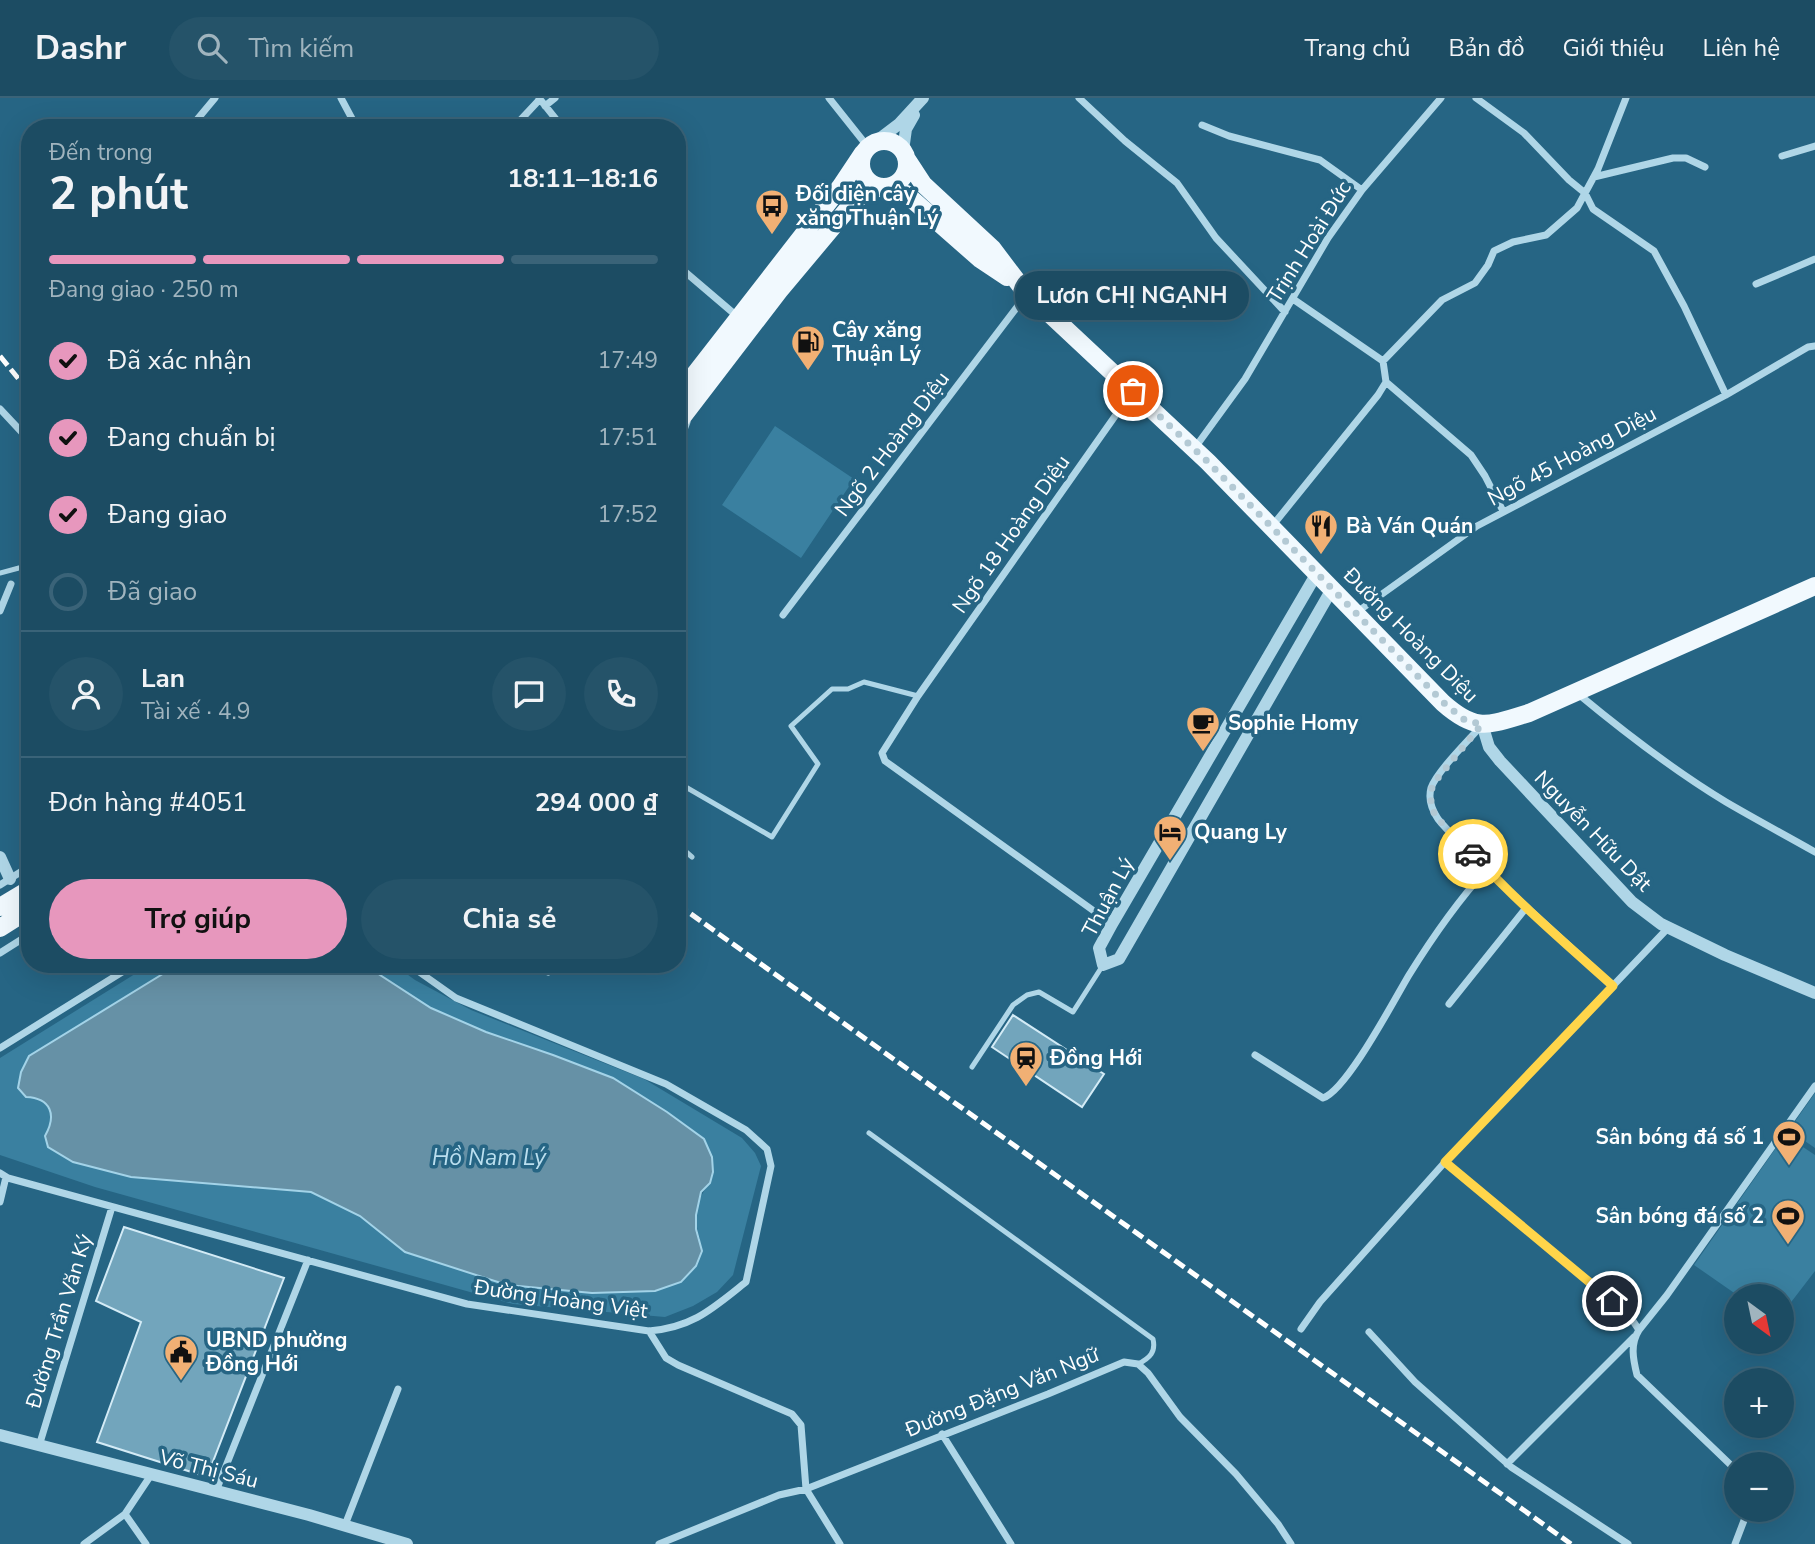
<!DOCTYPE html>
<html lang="vi">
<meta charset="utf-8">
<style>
body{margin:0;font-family:"Nunito Sans",sans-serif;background:#255369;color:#f1f3f6;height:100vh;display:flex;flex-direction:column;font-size:26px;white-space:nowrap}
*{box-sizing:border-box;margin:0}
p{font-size:23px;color:#a0b4be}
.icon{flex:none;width:38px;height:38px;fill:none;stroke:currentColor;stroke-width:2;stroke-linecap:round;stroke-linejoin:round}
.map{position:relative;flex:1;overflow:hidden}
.details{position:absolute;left:21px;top:21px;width:665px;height:854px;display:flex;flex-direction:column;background:#1c4c63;border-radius:28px;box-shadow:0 7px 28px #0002,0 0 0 2px #3a6378}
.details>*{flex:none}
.needle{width:46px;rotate:147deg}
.tools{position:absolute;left:1724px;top:1186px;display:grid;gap:14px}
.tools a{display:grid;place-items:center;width:70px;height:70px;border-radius:50%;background:#1c4c63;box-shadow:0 7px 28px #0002,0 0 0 2px #3a6378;font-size:35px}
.pin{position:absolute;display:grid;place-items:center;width:60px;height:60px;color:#fff;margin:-30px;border:4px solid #fff;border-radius:50%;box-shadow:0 2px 7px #0007}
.courier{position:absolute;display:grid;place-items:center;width:70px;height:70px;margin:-35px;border:5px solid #ffd54a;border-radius:50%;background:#fff;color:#222;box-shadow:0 2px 9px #0007}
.bubble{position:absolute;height:49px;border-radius:24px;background:#1c4c63;box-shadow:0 7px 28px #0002,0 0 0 2px #3a6378;font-size:23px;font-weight:700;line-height:49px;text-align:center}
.headline em{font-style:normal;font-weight:700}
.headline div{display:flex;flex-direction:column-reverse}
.headline{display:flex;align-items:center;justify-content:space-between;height:119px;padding:0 28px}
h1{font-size:46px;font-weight:700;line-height:52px}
.bar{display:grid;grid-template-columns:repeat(4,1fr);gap:10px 7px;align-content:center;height:84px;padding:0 28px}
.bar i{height:9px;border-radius:5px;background:#3a6378}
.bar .current{background:#e797bd}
.bar p{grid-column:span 4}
.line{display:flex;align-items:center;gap:18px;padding:0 28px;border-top:2px solid #3a6378}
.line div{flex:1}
.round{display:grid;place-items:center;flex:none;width:74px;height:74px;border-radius:37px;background:#255369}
ol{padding:0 28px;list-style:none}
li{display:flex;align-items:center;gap:21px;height:77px}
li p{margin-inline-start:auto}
li .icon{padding:7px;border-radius:50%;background:#e797bd;color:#111;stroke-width:4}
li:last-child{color:#a0b4be}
li i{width:38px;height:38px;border:4px solid #3a6378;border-radius:50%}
.button{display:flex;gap:14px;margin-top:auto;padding:14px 28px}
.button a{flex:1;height:80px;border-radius:42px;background:#e797bd;color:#111;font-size:28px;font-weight:700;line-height:80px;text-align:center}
.button a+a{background:#255369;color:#f1f3f6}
header{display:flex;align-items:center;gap:42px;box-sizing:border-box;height:98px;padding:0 35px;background:#1c4c63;border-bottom:2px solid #3a6378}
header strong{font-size:33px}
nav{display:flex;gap:38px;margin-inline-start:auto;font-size:24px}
.search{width:490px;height:63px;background:#255369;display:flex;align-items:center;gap:18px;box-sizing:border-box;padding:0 24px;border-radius:38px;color:#a0b4be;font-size:26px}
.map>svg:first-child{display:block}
</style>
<header>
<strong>Dashr</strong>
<div class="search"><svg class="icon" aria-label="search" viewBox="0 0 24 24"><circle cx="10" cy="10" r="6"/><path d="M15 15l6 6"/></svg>Tìm kiếm</div>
<nav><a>Trang chủ</a><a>Bản đồ</a><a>Giới thiệu</a><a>Liên hệ</a></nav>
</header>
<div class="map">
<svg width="1815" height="1446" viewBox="0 0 1815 1446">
<rect width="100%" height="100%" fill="#266584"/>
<!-- green -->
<path fill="#3a80a0" d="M 775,328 L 854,381 L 801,460 L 722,407 Z
M 151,866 L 179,866 L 28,959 L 21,974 L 36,1000 L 46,1006 L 53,1018 L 51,1028 L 45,1038 L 131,1079 L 311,1094 L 360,1118 L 405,1154 L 507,1187 L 700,1141 C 693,1122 696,1100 710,1085 L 690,1030 L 667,1014 L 613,980 L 553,957 L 486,934 L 431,910 L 363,866 L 393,866 L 415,882 L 471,912 L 644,981 L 742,1040 L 755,1055 L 761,1068 L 733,1177 L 717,1194 L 693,1208 L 665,1219 L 513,1206 L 95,1089 L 0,1057 L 0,960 Z
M 1815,995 L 1815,1050 L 1789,1032 Z
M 1785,1037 L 1815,1057 L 1815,1173 L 1782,1216 L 1782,1199 L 1740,1199 L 1694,1167 Z"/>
<!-- water -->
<path fill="#6691a6" stroke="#a3d3e8" stroke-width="2" d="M 179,866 L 363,866 L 431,910 L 486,934 L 553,957 L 613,980 L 667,1014 L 704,1041 L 712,1059 L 713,1074 L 710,1085 L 701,1094 L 696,1117 L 696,1131 L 702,1153 L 696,1168 L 681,1184 L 655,1193 L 592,1195 L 507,1187 L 405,1154 L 360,1118 L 311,1094 L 131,1079 L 73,1064 L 48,1049 L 45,1038 C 57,1017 51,1000 26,999 L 18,990 L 21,974 L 29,958 Z"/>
<!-- building -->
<path fill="#72a5bc" stroke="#d3ebf6" stroke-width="2" d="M 1013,917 L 1104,976 L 1082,1009 L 992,949 Z
M 124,1129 L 284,1180 L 207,1379 L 97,1344 L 141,1224 L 96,1203 Z"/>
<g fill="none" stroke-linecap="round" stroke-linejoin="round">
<!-- service -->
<path stroke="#afd6e7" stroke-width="5" d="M 0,475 L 30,467
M 677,684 L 772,739 L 818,666 L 791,628 L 832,591 L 848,591 L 864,584 L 918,598
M 677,746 L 692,759
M 972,969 L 1013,907 L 1027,897 L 1039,894 L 1073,914 L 1103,867
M 869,1035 L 1153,1241 C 1156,1254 1150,1260 1138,1266"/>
<!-- minor -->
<path stroke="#afd6e7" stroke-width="7" d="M 341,0 L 357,30
M 539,0 L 563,30
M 829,0 L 868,49
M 1079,0 L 1125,43 L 1177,85 L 1216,140 L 1285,214
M 1476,0 L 1524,35 L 1569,82 L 1585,95 L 1593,111 L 1654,153 L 1684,208 L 1726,297
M 545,8 L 555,0
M 1202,27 L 1229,38 L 1320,62 L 1362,92
M 190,30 L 215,0
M 513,30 L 540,1
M 1782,58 L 1815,48
M 1594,79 L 1673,60 L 1686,60 L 1705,69
M 677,167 L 738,219
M 1756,186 L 1815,161
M 1293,201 L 1383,263
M 1386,284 L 1471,357 L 1485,378 L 1503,413
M 0,311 L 30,343
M 677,350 L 687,324
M 1194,351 L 1245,281 L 1328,140 L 1362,92 L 1441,0
M 1273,427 L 1378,297 L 1386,284 L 1383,263 L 1442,202 L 1475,185 L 1488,167 L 1494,153 L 1513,144 L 1546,137 L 1577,110 L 1598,71 L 1626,0
M 0,513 L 11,486
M 1357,514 L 1477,428 L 1726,297 L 1808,249 L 1815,248
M 783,517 L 1027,196
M 1577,595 C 1624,634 1673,672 1726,704 C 1755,721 1785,737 1815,754
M 1482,627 C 1469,642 1437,673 1431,690 C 1428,701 1432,712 1438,721 C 1452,739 1472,753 1486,772 L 1613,888
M 0,787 L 30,768
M 1112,826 L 885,663 L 882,655 L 918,598 L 1132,294
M 0,855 L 30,836
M 534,866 L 548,874
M 1449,906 L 1526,810
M 0,950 L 135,866
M 1255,957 L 1323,1000 C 1347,992 1394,902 1409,877 C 1432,840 1457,804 1486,772
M 1445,1064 L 1629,1217 L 1639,1232 C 1630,1246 1633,1261 1637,1277 L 1736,1372
M 0,1075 L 8,1080 L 467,1206 L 649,1233 C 694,1229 713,1210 746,1184 L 771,1068 L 767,1051 L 746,1032 L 666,986 L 456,900 L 408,866
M 0,1104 L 6,1079
M 1301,1231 L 1320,1204 L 1445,1064 L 1668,830
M 1639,1232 L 1667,1197 L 1815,988
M 649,1233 L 666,1260 L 678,1267 L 792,1316 L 801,1327 L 806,1391 L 840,1446
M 1369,1234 L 1415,1284 L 1511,1369 L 1628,1446
M 942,1336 L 1011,1446
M 39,1348 L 112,1109
M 1507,1366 L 1634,1239
M 216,1393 L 308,1162
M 125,1416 L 146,1446
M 345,1427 L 398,1291
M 84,1446 L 125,1416 L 151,1377
M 659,1446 L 779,1397 L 806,1391 L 1048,1296 L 1124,1264 L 1138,1266 L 1148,1275 L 1180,1319 L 1236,1376 L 1278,1426 L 1291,1446
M 1735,1446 L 1748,1412"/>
<!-- tertiary -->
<path stroke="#afd6e7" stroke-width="12" d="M 874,45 L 899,26 L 923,0
M 903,53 L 906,31 L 914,17
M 1317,475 L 1112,826 L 1099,850 L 1103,867 L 1119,861 L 1332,491
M 1482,626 L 1489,649 L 1500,663 L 1632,804 L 1661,826 L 1725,857 L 1815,895
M 0,759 L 10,781
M 0,1337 L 309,1417 L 407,1446"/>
<!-- primary -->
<path stroke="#f1f9fe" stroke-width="18" d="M861 66a23 23 0 1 1 46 0a23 23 0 1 1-46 0Z
M 906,60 L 923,86 L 992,150 L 1023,191 L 1208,364 L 1443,605 C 1477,635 1488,627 1529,615 L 1815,488
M 888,89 L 906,96 L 980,161 L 1007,179
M 677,299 L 841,88 L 863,55
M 677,326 L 779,193 L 851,107 L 864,95 L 881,89
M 0,809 L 30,791
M 0,830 L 30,811"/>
<!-- rail -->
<path stroke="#fff" stroke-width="5" stroke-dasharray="12 5" stroke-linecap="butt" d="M 0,258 L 30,295
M 677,806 L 1571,1446"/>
</g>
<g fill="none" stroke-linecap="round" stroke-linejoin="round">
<!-- done -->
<path stroke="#b3c9d4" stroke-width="7" stroke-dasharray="0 12.6" d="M 1133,293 L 1208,364 L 1444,605 L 1466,623 L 1482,626 L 1437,681 L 1431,692 L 1431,710 L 1439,722 L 1473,756"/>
<!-- route -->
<path stroke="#ffd54a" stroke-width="9" d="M 1473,756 C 1517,804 1565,845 1613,888 L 1445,1064 L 1612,1203"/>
</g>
<!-- icons -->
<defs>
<g id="bus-pin" transform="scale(1.75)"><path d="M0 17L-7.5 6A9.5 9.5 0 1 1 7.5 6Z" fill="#f1b074" stroke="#266584"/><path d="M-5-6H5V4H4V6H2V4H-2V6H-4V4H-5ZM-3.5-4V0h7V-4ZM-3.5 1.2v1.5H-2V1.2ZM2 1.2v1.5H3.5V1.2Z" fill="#111"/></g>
<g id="fuel-pin" transform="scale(1.75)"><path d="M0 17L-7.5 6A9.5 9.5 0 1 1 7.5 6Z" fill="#f1b074" stroke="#266584"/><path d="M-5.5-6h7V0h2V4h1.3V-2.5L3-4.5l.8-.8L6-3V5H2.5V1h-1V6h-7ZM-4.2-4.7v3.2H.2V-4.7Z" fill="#111"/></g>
<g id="restaurant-pin" transform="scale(1.75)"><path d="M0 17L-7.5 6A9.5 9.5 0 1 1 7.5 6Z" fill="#f1b074" stroke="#266584"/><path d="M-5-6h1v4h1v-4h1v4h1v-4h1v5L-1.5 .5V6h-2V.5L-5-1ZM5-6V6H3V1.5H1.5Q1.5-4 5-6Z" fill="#111"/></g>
<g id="cafe-pin" transform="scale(1.75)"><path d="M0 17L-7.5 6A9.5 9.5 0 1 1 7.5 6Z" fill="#f1b074" stroke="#266584"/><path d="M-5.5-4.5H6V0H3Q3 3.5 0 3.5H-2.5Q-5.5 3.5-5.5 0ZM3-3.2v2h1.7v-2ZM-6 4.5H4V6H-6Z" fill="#111"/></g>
<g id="hotel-pin" transform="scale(1.75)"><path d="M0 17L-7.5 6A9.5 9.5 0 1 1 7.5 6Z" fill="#f1b074" stroke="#266584"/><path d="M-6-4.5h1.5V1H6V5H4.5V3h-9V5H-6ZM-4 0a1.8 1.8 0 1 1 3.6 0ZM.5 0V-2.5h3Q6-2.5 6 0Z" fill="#111"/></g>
<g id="station-pin" transform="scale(1.75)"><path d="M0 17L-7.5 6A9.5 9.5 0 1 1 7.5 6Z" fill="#f1b074" stroke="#266584"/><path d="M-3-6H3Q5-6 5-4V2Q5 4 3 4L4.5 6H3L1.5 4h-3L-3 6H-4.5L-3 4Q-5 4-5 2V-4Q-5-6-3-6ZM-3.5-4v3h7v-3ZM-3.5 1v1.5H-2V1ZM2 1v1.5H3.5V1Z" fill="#111"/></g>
<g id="stadium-pin" transform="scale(1.75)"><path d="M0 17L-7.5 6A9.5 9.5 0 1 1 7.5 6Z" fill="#f1b074" stroke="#266584"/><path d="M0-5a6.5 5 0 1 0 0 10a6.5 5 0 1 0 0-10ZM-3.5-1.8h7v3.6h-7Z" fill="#111"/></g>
<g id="civic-pin" transform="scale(1.75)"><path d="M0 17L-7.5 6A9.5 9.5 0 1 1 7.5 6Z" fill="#f1b074" stroke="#266584"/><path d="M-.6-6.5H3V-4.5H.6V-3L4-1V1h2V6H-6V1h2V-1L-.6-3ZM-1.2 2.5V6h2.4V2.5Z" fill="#111"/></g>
</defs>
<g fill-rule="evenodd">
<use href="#bus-pin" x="772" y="108"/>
<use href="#fuel-pin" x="808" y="244"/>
<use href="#restaurant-pin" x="1321" y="428"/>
<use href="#cafe-pin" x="1203" y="625"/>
<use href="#hotel-pin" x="1170" y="734"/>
<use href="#station-pin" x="1026" y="960"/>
<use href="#stadium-pin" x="1789" y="1039"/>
<use href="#stadium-pin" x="1788" y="1118"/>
<use href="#civic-pin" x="181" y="1254"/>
</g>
<g text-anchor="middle" stroke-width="7" stroke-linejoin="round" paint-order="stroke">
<!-- poi labels -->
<g font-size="21" font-weight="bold" fill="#fff" stroke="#266584" text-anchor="start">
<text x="796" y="103">Đối diện cây<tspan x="796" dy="24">xăng Thuận Lý</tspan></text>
<text x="832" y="239">Cây xăng<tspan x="832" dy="24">Thuận Lý</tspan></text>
<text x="1346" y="435">Bà Ván Quán</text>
<text x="1228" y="632">Sophie Homy</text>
<text x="1194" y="741">Quang Ly</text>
<text x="1050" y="967">Đồng Hới</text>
<text x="1764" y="1046" text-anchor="end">Sân bóng đá số 1</text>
<text x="1764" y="1125" text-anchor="end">Sân bóng đá số 2</text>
<text x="206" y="1249">UBND phường<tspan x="206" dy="24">Đồng Hới</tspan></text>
</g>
<!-- street labels -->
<g font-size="21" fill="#fff" stroke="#266584">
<text transform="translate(1309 144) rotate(-58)" y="7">Trịnh Hoài Đức</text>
<text transform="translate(892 346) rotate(-53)" y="7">Ngõ 2 Hoàng Diệu</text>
<text transform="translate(1572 358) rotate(-28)" y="7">Ngõ 45 Hoàng Diệu</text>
<text transform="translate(1011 436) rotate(-55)" y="7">Ngõ 18 Hoàng Diệu</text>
<text transform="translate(1411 537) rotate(45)" y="7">Đường Hoàng Diệu</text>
<text transform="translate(1593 733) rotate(46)" y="7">Nguyễn Hữu Dật</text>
<text transform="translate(1108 799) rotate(-62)" y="7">Thuận Lý</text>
<text transform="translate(561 1201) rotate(8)" y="7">Đường Hoàng Việt</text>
<text transform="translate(59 1223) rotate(-73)" y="7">Đường Trần Văn Ký</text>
<text transform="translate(1002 1294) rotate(-22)" y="7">Đường Đặng Văn Ngữ</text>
<text transform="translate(209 1371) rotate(14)" y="7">Võ Thị Sáu</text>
</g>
<!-- water labels -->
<g font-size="23" font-style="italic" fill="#bbdfef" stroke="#266584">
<text x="489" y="1067">Hồ Nam Lý</text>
</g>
</g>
</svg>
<div class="tools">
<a><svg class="needle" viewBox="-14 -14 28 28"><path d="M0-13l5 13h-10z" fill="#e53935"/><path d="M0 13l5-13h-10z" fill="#a0b4be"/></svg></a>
<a>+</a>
<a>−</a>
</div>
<div class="pin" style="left:1133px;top:293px;background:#ea580c"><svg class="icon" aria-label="bag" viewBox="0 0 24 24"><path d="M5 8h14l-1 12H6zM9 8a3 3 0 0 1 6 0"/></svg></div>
<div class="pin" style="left:1612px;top:1203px;background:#1f2937"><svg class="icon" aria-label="home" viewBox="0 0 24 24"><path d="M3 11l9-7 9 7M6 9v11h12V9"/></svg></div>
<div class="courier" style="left:1473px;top:756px"><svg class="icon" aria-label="car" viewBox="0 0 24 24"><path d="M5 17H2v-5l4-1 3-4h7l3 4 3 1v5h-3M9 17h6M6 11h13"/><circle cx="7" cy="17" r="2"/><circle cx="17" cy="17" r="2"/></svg></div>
<div class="bubble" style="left:1015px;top:173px;width:234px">Lươn CHỊ NGẠNH</div>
<section class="details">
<div class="headline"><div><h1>2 phút</h1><p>Đến trong</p></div><em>18:11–18:16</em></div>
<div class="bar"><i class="current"></i><i class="current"></i><i class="current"></i><i></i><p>Đang giao · 250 m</p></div>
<ol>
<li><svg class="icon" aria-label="check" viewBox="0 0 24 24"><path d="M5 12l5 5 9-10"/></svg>Đã xác nhận<p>17:49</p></li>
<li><svg class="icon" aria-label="check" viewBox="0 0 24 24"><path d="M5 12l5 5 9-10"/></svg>Đang chuẩn bị<p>17:51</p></li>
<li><svg class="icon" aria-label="check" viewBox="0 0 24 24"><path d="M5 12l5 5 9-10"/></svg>Đang giao<p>17:52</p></li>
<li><i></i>Đã giao</li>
</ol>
<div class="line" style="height:126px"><a class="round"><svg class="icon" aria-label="person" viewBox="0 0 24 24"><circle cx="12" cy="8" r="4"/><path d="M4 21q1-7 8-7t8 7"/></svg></a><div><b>Lan</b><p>Tài xế · 4.9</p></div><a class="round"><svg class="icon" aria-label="chat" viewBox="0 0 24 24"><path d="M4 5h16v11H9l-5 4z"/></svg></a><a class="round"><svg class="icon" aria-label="phone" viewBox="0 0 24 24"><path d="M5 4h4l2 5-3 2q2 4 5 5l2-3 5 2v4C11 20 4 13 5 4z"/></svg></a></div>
<div class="line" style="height:91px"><div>Đơn hàng #4051</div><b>294 000 ₫</b></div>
<div class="button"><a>Trợ giúp</a><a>Chia sẻ</a></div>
</section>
</div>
